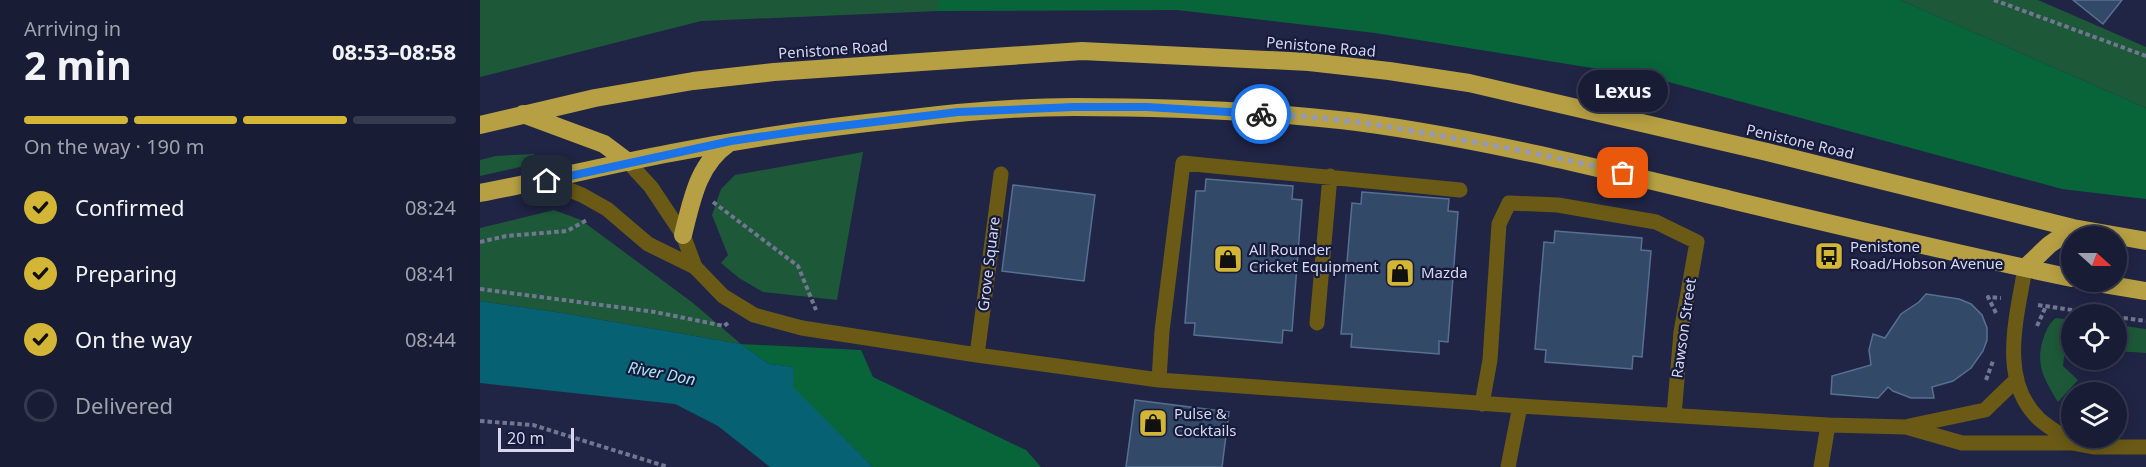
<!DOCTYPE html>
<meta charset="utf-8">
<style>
body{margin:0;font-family:"Noto Sans",sans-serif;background:#21253c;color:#f1f3f6;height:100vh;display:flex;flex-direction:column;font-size:22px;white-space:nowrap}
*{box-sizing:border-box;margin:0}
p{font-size:20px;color:#9fa1ac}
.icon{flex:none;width:33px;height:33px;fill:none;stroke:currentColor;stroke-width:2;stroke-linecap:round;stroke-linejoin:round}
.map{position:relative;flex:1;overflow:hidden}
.panel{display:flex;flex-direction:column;background:#181c34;width:480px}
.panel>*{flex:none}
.needle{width:39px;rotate:111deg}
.tools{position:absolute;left:1581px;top:226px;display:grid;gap:12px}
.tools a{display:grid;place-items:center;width:66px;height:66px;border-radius:50%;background:#181c34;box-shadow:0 3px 15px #0003,0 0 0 2px #363a4f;font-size:30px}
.scale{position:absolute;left:18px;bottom:15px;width:76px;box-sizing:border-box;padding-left:6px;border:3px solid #d4d8ee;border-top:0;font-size:16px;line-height:21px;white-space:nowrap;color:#d4d8ee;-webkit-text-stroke:4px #171b3b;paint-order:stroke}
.pin{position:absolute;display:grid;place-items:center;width:51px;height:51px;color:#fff;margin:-26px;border-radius:12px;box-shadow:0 3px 9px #0006}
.courier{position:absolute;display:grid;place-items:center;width:60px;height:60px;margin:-30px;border:4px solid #1a73e8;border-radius:50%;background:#fff;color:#222;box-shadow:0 2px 8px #0007}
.bubble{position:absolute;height:42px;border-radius:21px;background:#181c34;box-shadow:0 3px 15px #0003,0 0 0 2px #363a4f;font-size:20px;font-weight:700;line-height:42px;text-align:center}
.head em{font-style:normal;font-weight:700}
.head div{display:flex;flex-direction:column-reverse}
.head{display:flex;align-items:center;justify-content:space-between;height:102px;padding:0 24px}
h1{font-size:39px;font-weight:700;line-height:45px}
.bar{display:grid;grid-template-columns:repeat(4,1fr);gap:9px 6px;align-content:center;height:72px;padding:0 24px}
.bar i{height:8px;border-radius:4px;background:#363a4f}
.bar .selected{background:#d3b635}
.bar p{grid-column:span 4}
ol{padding:0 24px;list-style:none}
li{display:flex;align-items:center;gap:18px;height:66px}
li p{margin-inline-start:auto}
li .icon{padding:6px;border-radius:50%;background:#d3b635;color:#111;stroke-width:4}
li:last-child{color:#9fa1ac}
li i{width:33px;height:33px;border:3px solid #363a4f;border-radius:50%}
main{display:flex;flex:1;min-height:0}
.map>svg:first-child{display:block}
</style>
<main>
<section class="panel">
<div class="head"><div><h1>2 min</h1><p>Arriving in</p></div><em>08:53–08:58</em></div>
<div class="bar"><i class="selected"></i><i class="selected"></i><i class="selected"></i><i></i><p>On the way · 190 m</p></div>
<ol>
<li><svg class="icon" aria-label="check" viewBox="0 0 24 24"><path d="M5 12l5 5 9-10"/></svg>Confirmed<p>08:24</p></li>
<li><svg class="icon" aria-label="check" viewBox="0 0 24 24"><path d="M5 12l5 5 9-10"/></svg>Preparing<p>08:41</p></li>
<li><svg class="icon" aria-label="check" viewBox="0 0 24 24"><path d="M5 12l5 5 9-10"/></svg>On the way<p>08:44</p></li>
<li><i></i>Delivered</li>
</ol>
</section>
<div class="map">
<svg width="1666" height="467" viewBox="0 0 1666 467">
<rect width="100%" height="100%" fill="#202545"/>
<!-- green -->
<path fill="#1d5938" d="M 0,0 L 458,0 L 458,11 L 221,21 L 0,77 Z
M 1420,0 L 1558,0 L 1666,47 L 1666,108 Z
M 383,152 L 357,300 L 283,292 L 259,278 L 241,263 L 248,255 L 232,215 L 241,189 L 255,175 Z
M 54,154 L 54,164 L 0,176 L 0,160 L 16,156 Z
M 74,210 L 101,220 L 213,303 L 261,344 L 82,313 L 0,301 L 0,228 Z
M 1576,318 L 1591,320 L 1591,349 L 1584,357 L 1583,366 L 1598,380 L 1578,402 C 1563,378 1554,362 1565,334 C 1568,327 1570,322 1576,318 Z
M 1637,325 L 1666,329 L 1666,353 L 1637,351 Z"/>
<!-- forest -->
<path fill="#08653a" d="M 458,0 L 1420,0 L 1666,108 L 1666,199 L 1582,189 L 1174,78 L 895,33 L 697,10 L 458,11 Z
M 261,344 L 381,350 L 393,377 L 546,450 L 561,467 L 393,467 L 312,387 L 314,367 L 289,364 Z"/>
<!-- water -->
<path fill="#066273" d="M 0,301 L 82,313 L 261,344 L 289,364 L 314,367 L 313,387 L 393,467 L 290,467 L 238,426 L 195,404 L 0,383 Z"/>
<!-- building -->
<path fill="#324968" stroke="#577091" stroke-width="1.5" d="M 1593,0 L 1642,0 L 1623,24 Z
M 726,179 L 813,186 L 812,199 L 822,200 L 812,331 L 803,330 L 802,343 L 714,335 L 715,323 L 705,323 L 716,191 L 725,191 Z
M 533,185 L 615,195 L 604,281 L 522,271 Z
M 882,192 L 969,199 L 968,211 L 978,212 L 968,342 L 959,341 L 959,354 L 871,347 L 872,334 L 861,334 L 872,203 L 881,204 Z
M 1075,231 L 1162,238 L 1161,250 L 1171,251 L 1162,357 L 1153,356 L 1152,369 L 1065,362 L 1066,350 L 1055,349 L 1064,242 L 1074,243 Z
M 1446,294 L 1479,299 L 1491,304 L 1502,315 L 1507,328 L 1507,340 L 1503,351 L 1491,368 L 1473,381 L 1452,387 L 1454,398 L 1431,398 L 1413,391 L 1408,387 L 1398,398 L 1351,394 L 1352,376 L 1391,365 L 1389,350 L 1393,334 L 1405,338 L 1421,314 L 1439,302 Z
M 655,400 L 749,412 L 742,467 L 646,467 Z"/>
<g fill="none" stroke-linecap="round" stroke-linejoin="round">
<!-- path -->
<path stroke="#717691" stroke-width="4" stroke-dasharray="4.5 3" stroke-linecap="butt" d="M 1514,0 L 1666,56
M 233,202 L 318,266 L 336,310
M 0,242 L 26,236 L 87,231 L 107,220
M 0,289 L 175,312 L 244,326 L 248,323
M 1558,305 L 1626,315
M 1516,313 L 1508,297 L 1521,298
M 1636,317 L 1666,321
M 1557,326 L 1566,306
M 1506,380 L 1513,361
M 0,421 L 53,425 L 188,467"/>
<!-- minor -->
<path stroke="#6a5a16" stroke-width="15" d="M 148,162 L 171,187 L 203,235 L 215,267 L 243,296 L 274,315 L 322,328 L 497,355 L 679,380 L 1040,406 L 1348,425 L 1426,427 L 1482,443 L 1593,443 L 1615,447 L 1666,447
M 67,181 L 102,195 L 127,209 L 168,244 L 215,267
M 1545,268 C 1537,317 1518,380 1559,419 C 1569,428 1582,435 1593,443
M 837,323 L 850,176
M 497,355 L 521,174
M 679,380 L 682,331 L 703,163 L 980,190
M 1002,404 L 1010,360 L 1019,224 L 1029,203 L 1078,205 L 1176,222 L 1217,242 L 1201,332 L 1194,415
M 1429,426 L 1505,410 L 1536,380
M 1028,467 L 1040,406
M 1341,467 L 1348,425"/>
<!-- highway -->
<path stroke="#b7a043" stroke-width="18" d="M 43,114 L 124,144 L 148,162
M 0,125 L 115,98 L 213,81 L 294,72 L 602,51 L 829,62 L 909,71 L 989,83 L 1287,152 L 1593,228 L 1666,241
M 0,193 C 64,181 127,165 191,153 C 268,138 345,127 424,119 C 480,112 537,107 594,107 C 688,107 784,111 877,122 C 1004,139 1127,170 1251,200 C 1364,227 1477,254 1592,278
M 203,235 C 212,199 218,164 249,143
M 1545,268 L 1569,245 L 1593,228
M 1612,282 L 1666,291"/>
</g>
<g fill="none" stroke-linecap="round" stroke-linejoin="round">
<!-- done -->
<path stroke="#9599b3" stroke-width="6" stroke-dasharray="0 10.8" d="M 781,114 C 845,116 909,126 972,138 C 1029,148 1086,159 1143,173"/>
<!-- route -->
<path stroke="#1a73e8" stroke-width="8" d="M 67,181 L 251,141 L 319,131 L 478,112 L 593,107 L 667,107 L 781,114"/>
</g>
<!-- icons -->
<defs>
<g id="bus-square" transform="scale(1.5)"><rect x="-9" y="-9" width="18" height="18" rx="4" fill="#d3b635" stroke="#171b3b"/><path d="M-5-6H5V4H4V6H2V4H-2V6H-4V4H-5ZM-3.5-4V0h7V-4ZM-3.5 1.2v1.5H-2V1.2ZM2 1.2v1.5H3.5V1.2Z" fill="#111"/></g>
<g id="shop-square" transform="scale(1.5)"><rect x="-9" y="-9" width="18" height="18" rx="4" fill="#d3b635" stroke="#171b3b"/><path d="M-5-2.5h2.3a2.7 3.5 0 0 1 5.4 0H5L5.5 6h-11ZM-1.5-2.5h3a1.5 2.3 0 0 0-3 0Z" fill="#111"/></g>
</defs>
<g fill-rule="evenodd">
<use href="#bus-square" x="1349" y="256"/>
<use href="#shop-square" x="748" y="259"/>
<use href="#shop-square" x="920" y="273"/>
<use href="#shop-square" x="673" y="423"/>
</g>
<g text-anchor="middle" stroke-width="4.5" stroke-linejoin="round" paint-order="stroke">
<!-- street labels -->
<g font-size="15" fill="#d4d8ee" stroke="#171b3b">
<text transform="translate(841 47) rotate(5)" y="5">Penistone Road</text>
<text transform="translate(353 50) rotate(-4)" y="5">Penistone Road</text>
<text transform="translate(1320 142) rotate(13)" y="5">Penistone Road</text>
<text transform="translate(509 264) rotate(-83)" y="5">Grove Square</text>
<text transform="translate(1204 328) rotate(-82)" y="5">Rawson Street</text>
</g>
<!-- poi labels -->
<g font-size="15" fill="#d4d8ee" stroke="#171b3b" text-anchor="start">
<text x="1370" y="252">Penistone<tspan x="1370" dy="17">Road/Hobson Avenue</tspan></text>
<text x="769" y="255">All Rounder<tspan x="769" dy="17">Cricket Equipment</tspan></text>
<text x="941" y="278">Mazda</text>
<text x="694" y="419">Pulse &amp;<tspan x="694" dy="17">Cocktails</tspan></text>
</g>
<!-- water labels -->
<g font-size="16" font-style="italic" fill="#a7e4f4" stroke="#171b3b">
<text transform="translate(182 373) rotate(11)" y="6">River Don</text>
</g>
</g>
</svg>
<div class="tools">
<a><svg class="needle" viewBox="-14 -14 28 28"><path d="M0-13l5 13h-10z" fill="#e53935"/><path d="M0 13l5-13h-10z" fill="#9fa1ac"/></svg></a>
<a><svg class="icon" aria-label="locate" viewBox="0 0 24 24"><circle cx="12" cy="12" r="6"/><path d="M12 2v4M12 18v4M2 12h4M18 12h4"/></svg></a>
<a><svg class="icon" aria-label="layers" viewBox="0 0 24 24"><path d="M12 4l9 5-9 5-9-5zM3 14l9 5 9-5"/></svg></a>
</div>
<div class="scale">20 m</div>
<div class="pin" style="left:1143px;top:173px;background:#ea580c"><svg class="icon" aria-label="bag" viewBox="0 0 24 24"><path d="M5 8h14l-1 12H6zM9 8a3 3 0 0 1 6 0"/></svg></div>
<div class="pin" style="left:67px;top:181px;background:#1f2937"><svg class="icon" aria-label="home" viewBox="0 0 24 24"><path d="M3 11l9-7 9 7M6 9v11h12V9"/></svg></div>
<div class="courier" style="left:781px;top:114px"><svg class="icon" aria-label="bike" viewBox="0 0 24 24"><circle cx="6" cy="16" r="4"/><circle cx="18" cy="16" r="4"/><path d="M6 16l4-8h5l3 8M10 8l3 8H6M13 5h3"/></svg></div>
<div class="bubble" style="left:1098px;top:70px;width:90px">Lexus</div>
</div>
</main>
